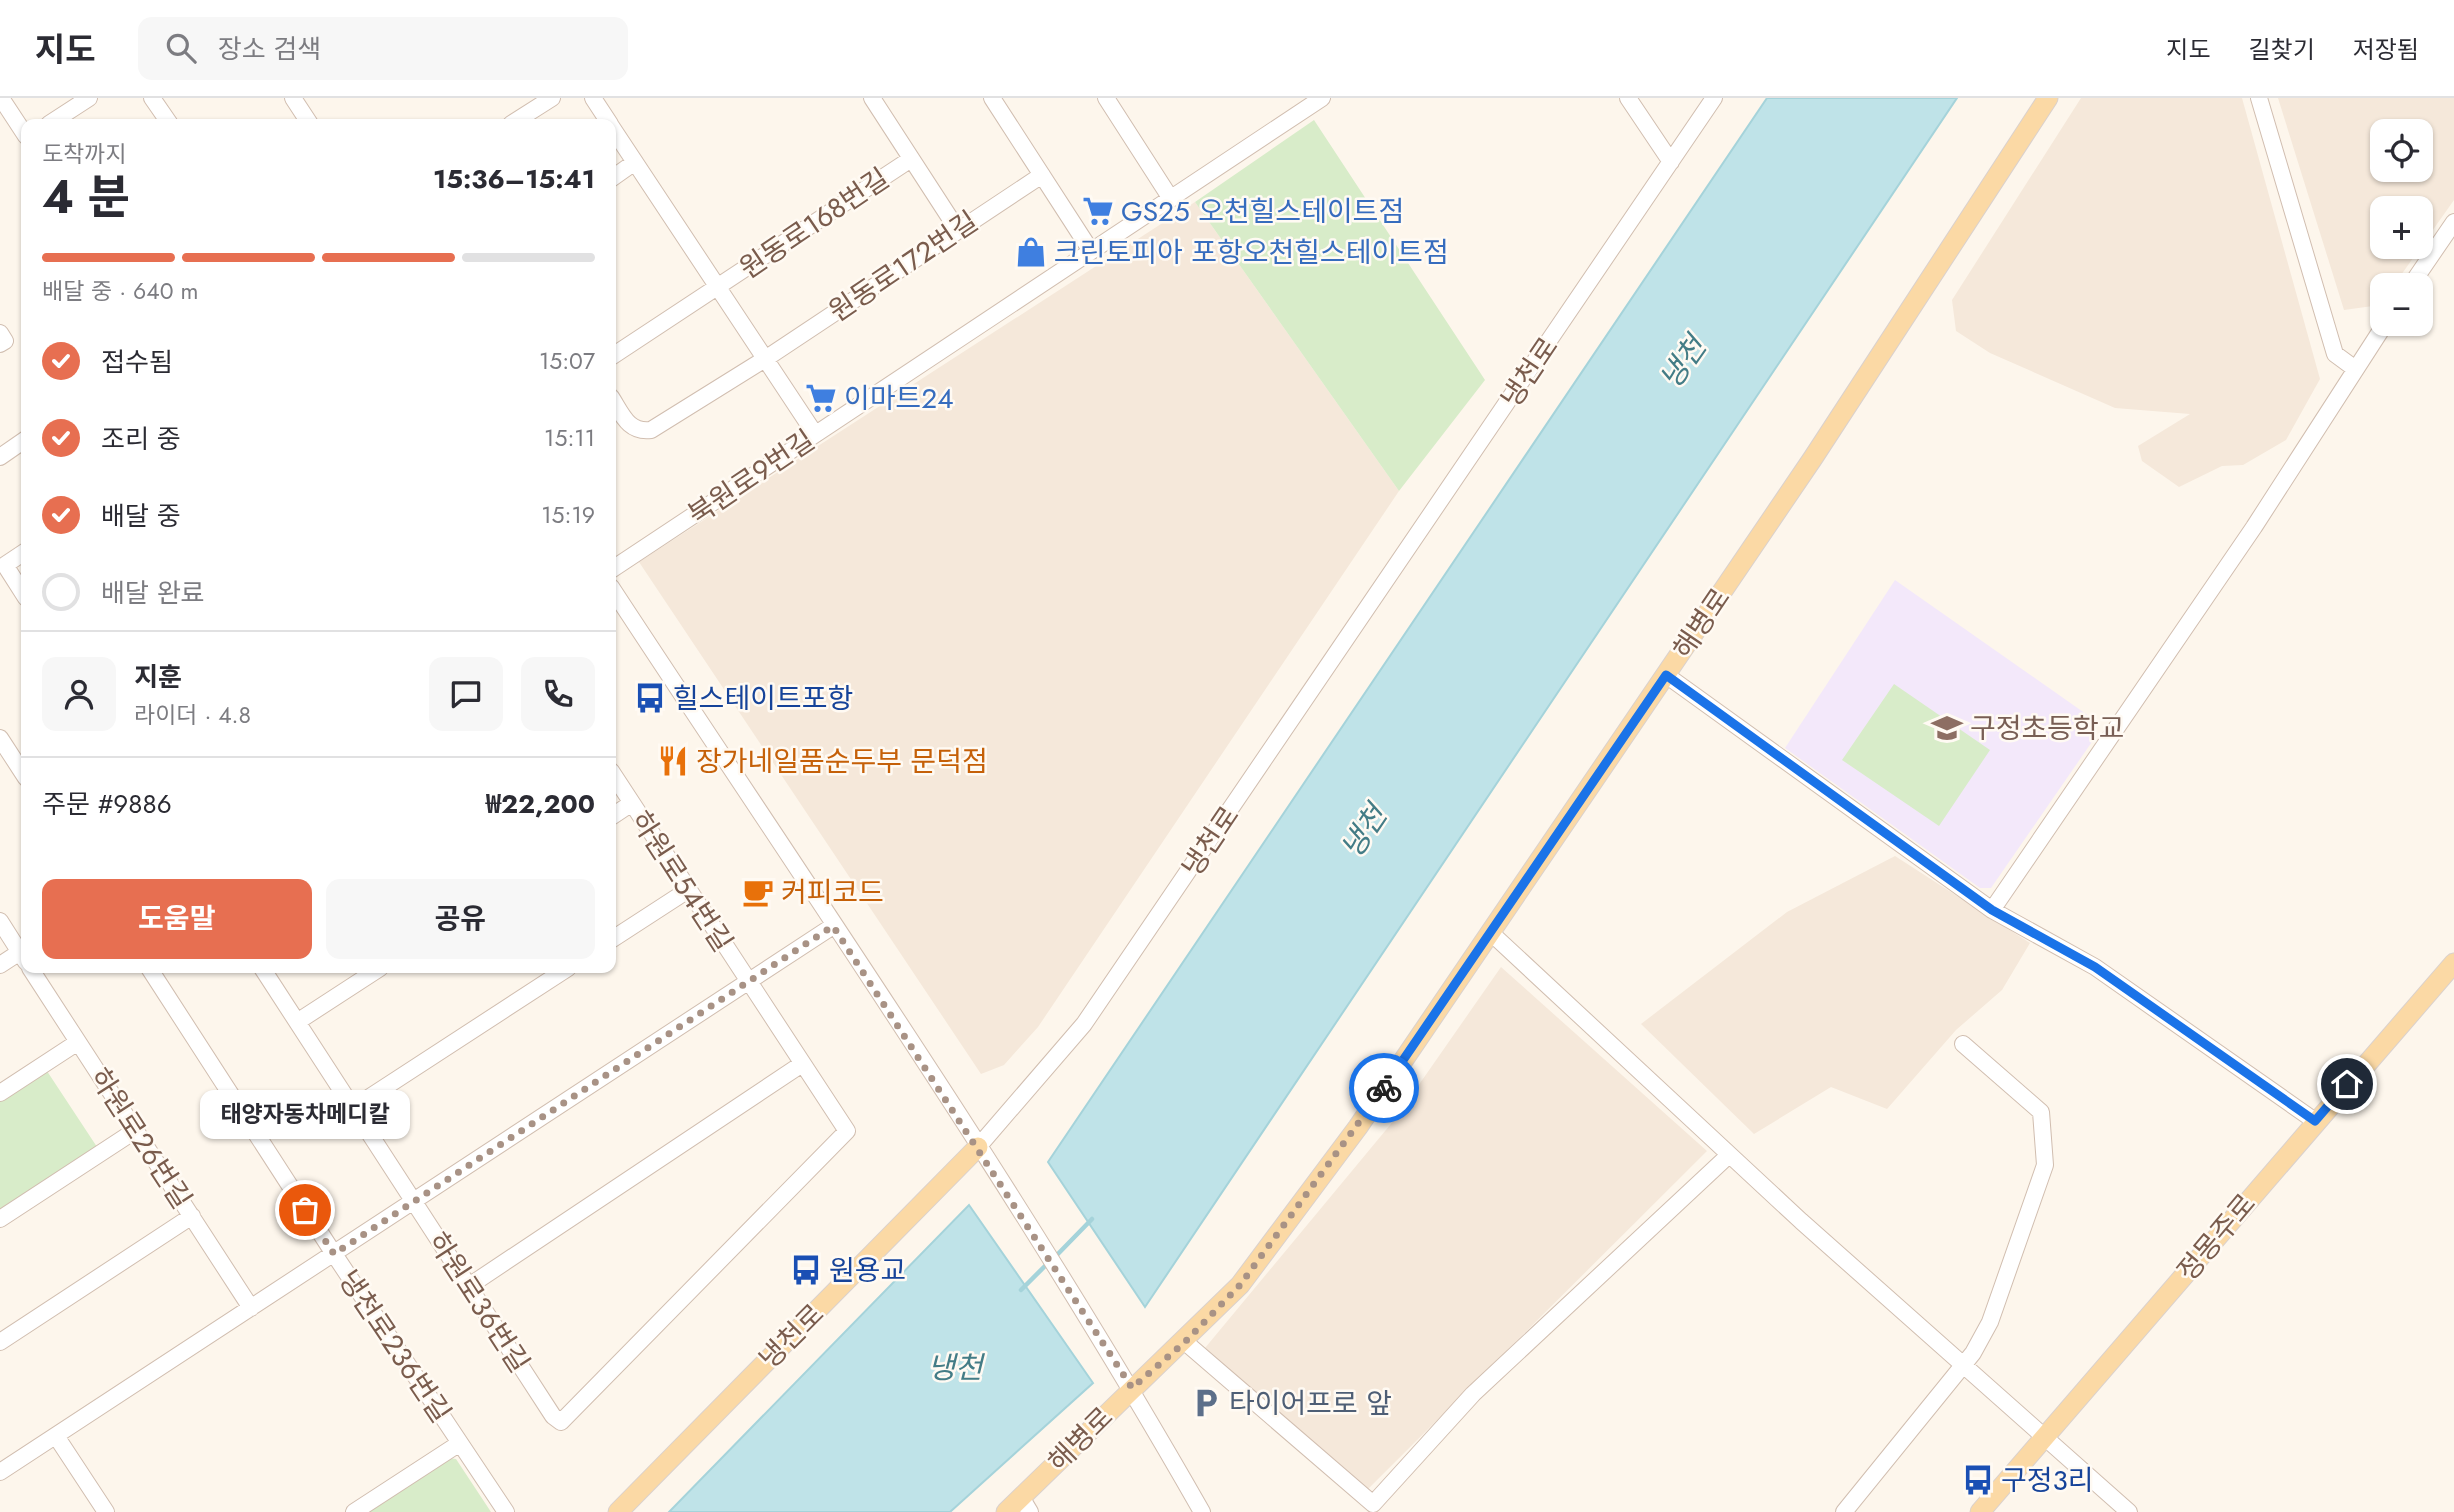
<!DOCTYPE html>
<html lang="ko">
<meta charset="utf-8">
<style>
body{margin:0;font-family:Jost,"Noto Sans KR",sans-serif;background:#f7f7f7;color:#2b2b33;height:100vh;display:flex;flex-direction:column;font-size:26px;white-space:nowrap}
*{box-sizing:border-box;margin:0}
p{font-size:23px;color:#7c7c81}
.icon{flex:none;width:38px;height:38px;fill:none;stroke:currentColor;stroke-width:2;stroke-linecap:round;stroke-linejoin:round}
.map{position:relative;flex:1;overflow:hidden}
.panel{position:absolute;left:21px;top:21px;width:595px;height:854px;display:flex;flex-direction:column;background:#fff;border-radius:14px;box-shadow:0 2px 5px #0004}
.panel>*{flex:none}
.fabs{position:absolute;left:2370px;top:21px;display:grid;gap:14px}
.fabs a{display:grid;place-items:center;width:63px;height:63px;border-radius:14px;background:#fff;box-shadow:0 2px 5px #0004;font-size:35px}
.pin{position:absolute;display:grid;place-items:center;width:60px;height:60px;color:#fff;margin:-30px;border:4px solid #fff;border-radius:50%;box-shadow:0 2px 7px #0007}
.courier{position:absolute;display:grid;place-items:center;width:70px;height:70px;margin:-35px;border:5px solid #1a73e8;border-radius:50%;background:#fff;color:#222;box-shadow:0 2px 9px #0007}
.bubble{position:absolute;height:49px;border-radius:14px;background:#fff;box-shadow:0 2px 5px #0004;font-size:23px;font-weight:700;line-height:49px;text-align:center}
.summary em{font-style:normal;font-weight:700}
.summary div{display:flex;flex-direction:column-reverse}
.summary{display:flex;align-items:center;justify-content:space-between;height:119px;padding:0 21px}
h1{font-size:46px;font-weight:700;line-height:52px}
.bar{display:grid;grid-template-columns:repeat(4,1fr);gap:10px 7px;align-content:center;height:84px;padding:0 21px}
.bar i{height:9px;border-radius:5px;background:#e1e1e2}
.bar .selected{background:#e76f51}
.bar p{grid-column:span 4}
.line{display:flex;align-items:center;gap:18px;padding:0 21px;border-top:2px solid #e1e1e2}
.line div{flex:1}
.round{display:grid;place-items:center;flex:none;width:74px;height:74px;border-radius:14px;background:#f7f7f7}
ol{padding:0 21px;list-style:none}
li{display:flex;align-items:center;gap:21px;height:77px}
li p{margin-inline-start:auto}
li .icon{padding:7px;border-radius:50%;background:#e76f51;color:#fff;stroke-width:4}
li:last-child{color:#7c7c81}
li i{width:38px;height:38px;border:4px solid #e1e1e2;border-radius:50%}
.cta{display:flex;gap:14px;margin-top:auto;padding:14px 21px}
.cta a{flex:1;height:80px;border-radius:14px;background:#e76f51;color:#fff;font-size:28px;font-weight:700;line-height:80px;text-align:center}
.cta a+a{background:#f7f7f7;color:#2b2b33}
header{display:flex;align-items:center;gap:42px;box-sizing:border-box;height:98px;padding:0 35px;background:#fff;border-bottom:2px solid #e1e1e2}
header strong{font-size:33px}
nav{display:flex;gap:38px;margin-inline-start:auto;font-size:24px}
.search{width:490px;height:63px;background:#f7f7f7;display:flex;align-items:center;gap:18px;box-sizing:border-box;padding:0 24px;border-radius:14px;color:#7c7c81;font-size:26px}
.map>svg:first-child{display:block}
</style>
<header>
<strong>지도</strong>
<div class="search"><svg class="icon" aria-label="search" viewBox="0 0 24 24"><circle cx="10" cy="10" r="6"/><path d="M15 15l6 6"/></svg>장소 검색</div>
<nav><a>지도</a><a>길찾기</a><a>저장됨</a></nav>
</header>
<div class="map">
<svg width="2454" height="1414" viewBox="0 0 2454 1414">
<rect width="100%" height="100%" fill="#fdf6ec"/>
<!-- residential -->
<path fill="#f5e8da" fill-rule="evenodd" d="M 2081,0 L 2242,0 L 2320,281 L 2286,342 L 2243,367 L 2222,368 L 2179,389 L 2142,363 L 2138,348 L 2190,316 L 2115,310 L 1990,255 L 1956,233 L 1952,202 Z
M 2278,0 L 2454,0 L 2454,102 L 2394,187 L 2382,187 L 2380,207 L 2344,212 ZM 2420,33 L 2420,72 L 2382,72 L 2382,33 ZM 2420,110 L 2420,149 L 2382,149 L 2382,110 Z
M 1195,104 L 1399,393 L 1038,929 L 1004,967 L 981,976 L 639,464 Z
M 1895,758 L 2030,845 L 2002,892 L 1956,932 L 1887,1011 L 1831,989 L 1754,1036 L 1641,926 L 1787,814 Z
M 1501,869 L 1707,1053 L 1367,1392 L 1331,1364 L 1205,1250 L 1395,1021 Z"/>
<!-- education -->
<path fill="#f3e8fa" d="M 1895,482 L 2096,623 L 2096,638 L 1991,790 L 1980,790 L 1785,650 Z"/>
<!-- green -->
<path fill="#d8ecc9" d="M 1314,22 L 1485,282 L 1399,393 L 1195,104 Z
M 1894,586 L 1990,652 L 1939,728 L 1842,662 Z
M 43,967 L 101,1055 L 0,1121 L 0,995 Z
M 449,1360 L 456,1361 L 491,1414 L 365,1414 Z"/>
<!-- water -->
<path fill="#bfe3e8" stroke="#a5d3da" stroke-width="2" d="M 1767,0 L 1957,0 L 1145,1209 L 1048,1064 Z
M 969,1107 L 1093,1285 L 950,1414 L 669,1414 Z"/>
<g fill="none" stroke-linecap="round" stroke-linejoin="round">
<!-- stream -->
<path stroke="#a5d3da" stroke-width="4.5" d="M 1054,1160 L 1092,1121
M 1021,1192 L 1047,1166"/>
<!-- minor casing -->
<g stroke="#d1beb0" stroke-width="18">
<path id="minor" d="M 1,0 L 26,38
M 152,0 L 170,26
M 293,0 L 310,26
M 593,0 L 610,26
M 872,0 L 957,131
M 992,0 L 1091,153
M 1106,0 L 1171,101
M 1628,0 L 1671,64
M 2259,0 L 2335,256 L 2354,270
M 49,26 L 89,0
M 511,26 L 552,0
M 611,28 L 815,336
M 611,81 L 635,64
M 2411,187 L 2454,124
M 0,235 L 5,243 L 0,246
M 611,259 L 911,61
M 611,299 C 622,316 628,335 651,332 L 765,261 L 1042,77
M 0,359 L 26,341
M 26,453 L 5,467 L 26,500
M 611,472 L 1322,0
M 611,489 C 811,794 1021,1096 1202,1414
M 1666,577 L 1992,812 L 2095,869 L 2315,1023
M 0,640 L 26,680
M 611,719 L 632,705
M 1992,812 L 2254,429 L 2385,226
M 0,823 L 26,864
M 1490,834 L 1801,1123 L 2129,1414
M 611,842 L 688,792
M 0,867 L 26,850
M 30,870 L 251,1210
M 149,870 L 334,1156 L 506,1414
M 262,870 L 553,1318 L 561,1324 L 847,1033 L 611,673
M 297,924 L 380,870
M 0,995 L 78,944
M 353,1010 L 568,870
M 978,1049 L 1084,926 L 1714,0
M 0,1121 L 136,1032
M 469,1188 L 802,966
M 0,1244 L 192,1118
M 1185,1244 L 1373,1406 L 1473,1296 L 1729,1057
M 56,1338 L 106,1414
M 0,1374 L 833,828
M 1021,1399 L 1030,1414
M 354,1414 L 460,1345
M 1844,1414 L 1973,1255 L 1990,1224 L 2045,1067 L 2041,1014 L 1963,946"/>
</g>
<!-- major casing -->
<g stroke="#dad1cd" stroke-width="21">
<path id="major" d="M 618,1414 L 978,1049
M 1006,1414 L 1240,1187 L 1358,1029 L 1813,360 L 2048,0
M 1980,1414 L 2454,865"/>
</g>
<!-- minor -->
<use href="#minor" stroke="#fff" stroke-width="16"/>
<!-- major -->
<use href="#major" stroke="#fbd9a5" stroke-width="19"/>
</g>
<g fill="none" stroke-linecap="round" stroke-linejoin="round">
<!-- done -->
<path stroke="#a89285" stroke-width="7" stroke-dasharray="0 12.6" d="M 305,1112 L 334,1156 L 833,828 L 1132,1290 L 1185,1244 L 1240,1187 L 1384,990"/>
<!-- route -->
<path stroke="#1a73e8" stroke-width="9" d="M 1384,990 L 1666,577 L 1992,812 L 2095,869 L 2315,1023 L 2347,986"/>
</g>
<!-- icons -->
<defs>
<g id="supermarket-bare" transform="scale(2.415)"><path d="M-6-5.5h2.5l.6 2H6L4.5 2H-2.5L-4.4-4H-6ZM-1.5 3.2a1.3 1.3 0 1 0 .1 0ZM3 3.2a1.3 1.3 0 1 0 .1 0Z" fill="#3f7fe0" stroke="#fffaf3" stroke-width="2.5" paint-order="stroke"/></g>
<g id="shop-bare" transform="scale(2.415)"><path d="M-5-2.5h2.3a2.7 3.5 0 0 1 5.4 0H5L5.5 6h-11ZM-1.5-2.5h3a1.5 2.3 0 0 0-3 0Z" fill="#3f7fe0" stroke="#fffaf3" stroke-width="2.5" paint-order="stroke"/></g>
<g id="bus-bare" transform="scale(2.415)"><path d="M-5-6H5V4H4V6H2V4H-2V6H-4V4H-5ZM-3.5-4V0h7V-4ZM-3.5 1.2v1.5H-2V1.2ZM2 1.2v1.5H3.5V1.2Z" fill="#1a4fb4" stroke="#fffaf3" stroke-width="2.5" paint-order="stroke"/></g>
<g id="school-bare" transform="scale(2.415)"><path d="M0-5L7-2L0 1L-7-2ZM-4 1L0 2.5L4 1V4Q0 6-4 4Z" fill="#8d6e63" stroke="#fffaf3" stroke-width="2.5" paint-order="stroke"/></g>
<g id="restaurant-bare" transform="scale(2.415)"><path d="M-5-6h1v4h1v-4h1v4h1v-4h1v5L-1.5 .5V6h-2V.5L-5-1ZM5-6V6H3V1.5H1.5Q1.5-4 5-6Z" fill="#e8710a" stroke="#fffaf3" stroke-width="2.5" paint-order="stroke"/></g>
<g id="cafe-bare" transform="scale(2.415)"><path d="M-5.5-4.5H6V0H3Q3 3.5 0 3.5H-2.5Q-5.5 3.5-5.5 0ZM3-3.2v2h1.7v-2ZM-6 4.5H4V6H-6Z" fill="#e8710a" stroke="#fffaf3" stroke-width="2.5" paint-order="stroke"/></g>
<g id="parking-bare" transform="scale(2.415)"><path d="M-3.5-5.5H1a3.5 3.5 0 0 1 0 7H-1V5.5H-3.5ZM-1-3.4V-.6H.8a1.4 1.4 0 0 0 0-2.8Z" fill="#5c6f8a" stroke="#fffaf3" stroke-width="2.5" paint-order="stroke"/></g>
</defs>
<g fill-rule="evenodd">
<use href="#supermarket-bare" x="1098" y="113"/>
<use href="#shop-bare" x="1031" y="154"/>
<use href="#supermarket-bare" x="821" y="300"/>
<use href="#bus-bare" x="650" y="600"/>
<use href="#school-bare" x="1947" y="630"/>
<use href="#restaurant-bare" x="673" y="663"/>
<use href="#cafe-bare" x="758" y="794"/>
<use href="#bus-bare" x="806" y="1172"/>
<use href="#parking-bare" x="1206" y="1305"/>
<use href="#bus-bare" x="1978" y="1382"/>
</g>
<g text-anchor="middle" stroke-width="5" stroke-linejoin="round" paint-order="stroke">
<!-- shop labels -->
<g font-size="28" fill="#366cbe" stroke="#fffaf3" text-anchor="start">
<text x="1121" y="123">GS25 오천힐스테이트점</text>
<text x="1054" y="164">크린토피아 포항오천힐스테이트점</text>
<text x="844" y="310">이마트24</text>
</g>
<!-- street labels -->
<g font-size="28" fill="#7a5c4d" stroke="#fffaf3">
<text transform="translate(814 125) rotate(-34)" y="10">원동로168번길</text>
<text transform="translate(903 168) rotate(-34)" y="10">원동로172번길</text>
<text transform="translate(1529 274) rotate(-56)" y="10">냉천로</text>
<text transform="translate(751 379) rotate(-34)" y="10">북원로9번길</text>
<text transform="translate(1701 525) rotate(-56)" y="10">해병로</text>
<text transform="translate(1210 743) rotate(-56)" y="10">냉천로</text>
<text transform="translate(682 783) rotate(57)" y="10">하원로54번길</text>
<text transform="translate(141 1040) rotate(57)" y="10">하원로26번길</text>
<text transform="translate(2216 1139) rotate(-50)" y="10">정몽주로</text>
<text transform="translate(479 1204) rotate(57)" y="10">하원로36번길</text>
<text transform="translate(791 1238) rotate(-45)" y="10">냉천로</text>
<text transform="translate(395 1248) rotate(56)" y="10">냉천로236번길</text>
<text transform="translate(1080 1341) rotate(-45)" y="10">해병로</text>
</g>
<!-- transit labels -->
<g font-size="28" fill="#164399" stroke="#fffaf3" text-anchor="start">
<text x="673" y="610">힐스테이트포항</text>
<text x="829" y="1182">원용교</text>
<text x="2001" y="1392">구정3리</text>
</g>
<!-- education labels -->
<g font-size="28" fill="#785e54" stroke="#fffaf3" text-anchor="start">
<text x="1970" y="640">구정초등학교</text>
</g>
<!-- food labels -->
<g font-size="28" fill="#c56008" stroke="#fffaf3" text-anchor="start">
<text x="696" y="673">장가네일품순두부 문덕점</text>
<text x="781" y="804">커피코드</text>
</g>
<!-- service labels -->
<g font-size="28" fill="#4e5e75" stroke="#fffaf3" text-anchor="start">
<text x="1229" y="1315">타이어프로 앞</text>
</g>
<!-- water labels -->
<g font-size="30" font-style="italic" fill="#437c86" stroke="#fffaf3">
<text transform="translate(1683 265) rotate(-55)" y="10">냉천</text>
<text transform="translate(1364 734) rotate(-56)" y="10">냉천</text>
<text x="955" y="1280">냉천</text>
</g>
</g>
</svg>
<div class="fabs">
<a><svg class="icon" aria-label="locate" viewBox="0 0 24 24"><circle cx="12" cy="12" r="6"/><path d="M12 2v4M12 18v4M2 12h4M18 12h4"/></svg></a>
<a>+</a>
<a>−</a>
</div>
<div class="pin" style="left:305px;top:1112px;background:#ea580c"><svg class="icon" aria-label="bag" viewBox="0 0 24 24"><path d="M5 8h14l-1 12H6zM9 8a3 3 0 0 1 6 0"/></svg></div>
<div class="pin" style="left:2347px;top:986px;background:#1f2937"><svg class="icon" aria-label="home" viewBox="0 0 24 24"><path d="M3 11l9-7 9 7M6 9v11h12V9"/></svg></div>
<div class="courier" style="left:1384px;top:990px"><svg class="icon" aria-label="bike" viewBox="0 0 24 24"><circle cx="6" cy="16" r="4"/><circle cx="18" cy="16" r="4"/><path d="M6 16l4-8h5l3 8M10 8l3 8H6M13 5h3"/></svg></div>
<div class="bubble" style="left:200px;top:992px;width:210px">태양자동차메디칼</div>
<section class="panel">
<div class="summary"><div><h1>4 분</h1><p>도착까지</p></div><em>15:36–15:41</em></div>
<div class="bar"><i class="selected"></i><i class="selected"></i><i class="selected"></i><i></i><p>배달 중 · 640 m</p></div>
<ol>
<li><svg class="icon" aria-label="check" viewBox="0 0 24 24"><path d="M5 12l5 5 9-10"/></svg>접수됨<p>15:07</p></li>
<li><svg class="icon" aria-label="check" viewBox="0 0 24 24"><path d="M5 12l5 5 9-10"/></svg>조리 중<p>15:11</p></li>
<li><svg class="icon" aria-label="check" viewBox="0 0 24 24"><path d="M5 12l5 5 9-10"/></svg>배달 중<p>15:19</p></li>
<li><i></i>배달 완료</li>
</ol>
<div class="line" style="height:126px"><a class="round"><svg class="icon" aria-label="person" viewBox="0 0 24 24"><circle cx="12" cy="8" r="4"/><path d="M4 21q1-7 8-7t8 7"/></svg></a><div><b>지훈</b><p>라이더 · 4.8</p></div><a class="round"><svg class="icon" aria-label="chat" viewBox="0 0 24 24"><path d="M4 5h16v11H9l-5 4z"/></svg></a><a class="round"><svg class="icon" aria-label="phone" viewBox="0 0 24 24"><path d="M5 4h4l2 5-3 2q2 4 5 5l2-3 5 2v4C11 20 4 13 5 4z"/></svg></a></div>
<div class="line" style="height:91px"><div>주문 #9886</div><b>₩22,200</b></div>
<div class="cta"><a>도움말</a><a>공유</a></div>
</section>
</div>
